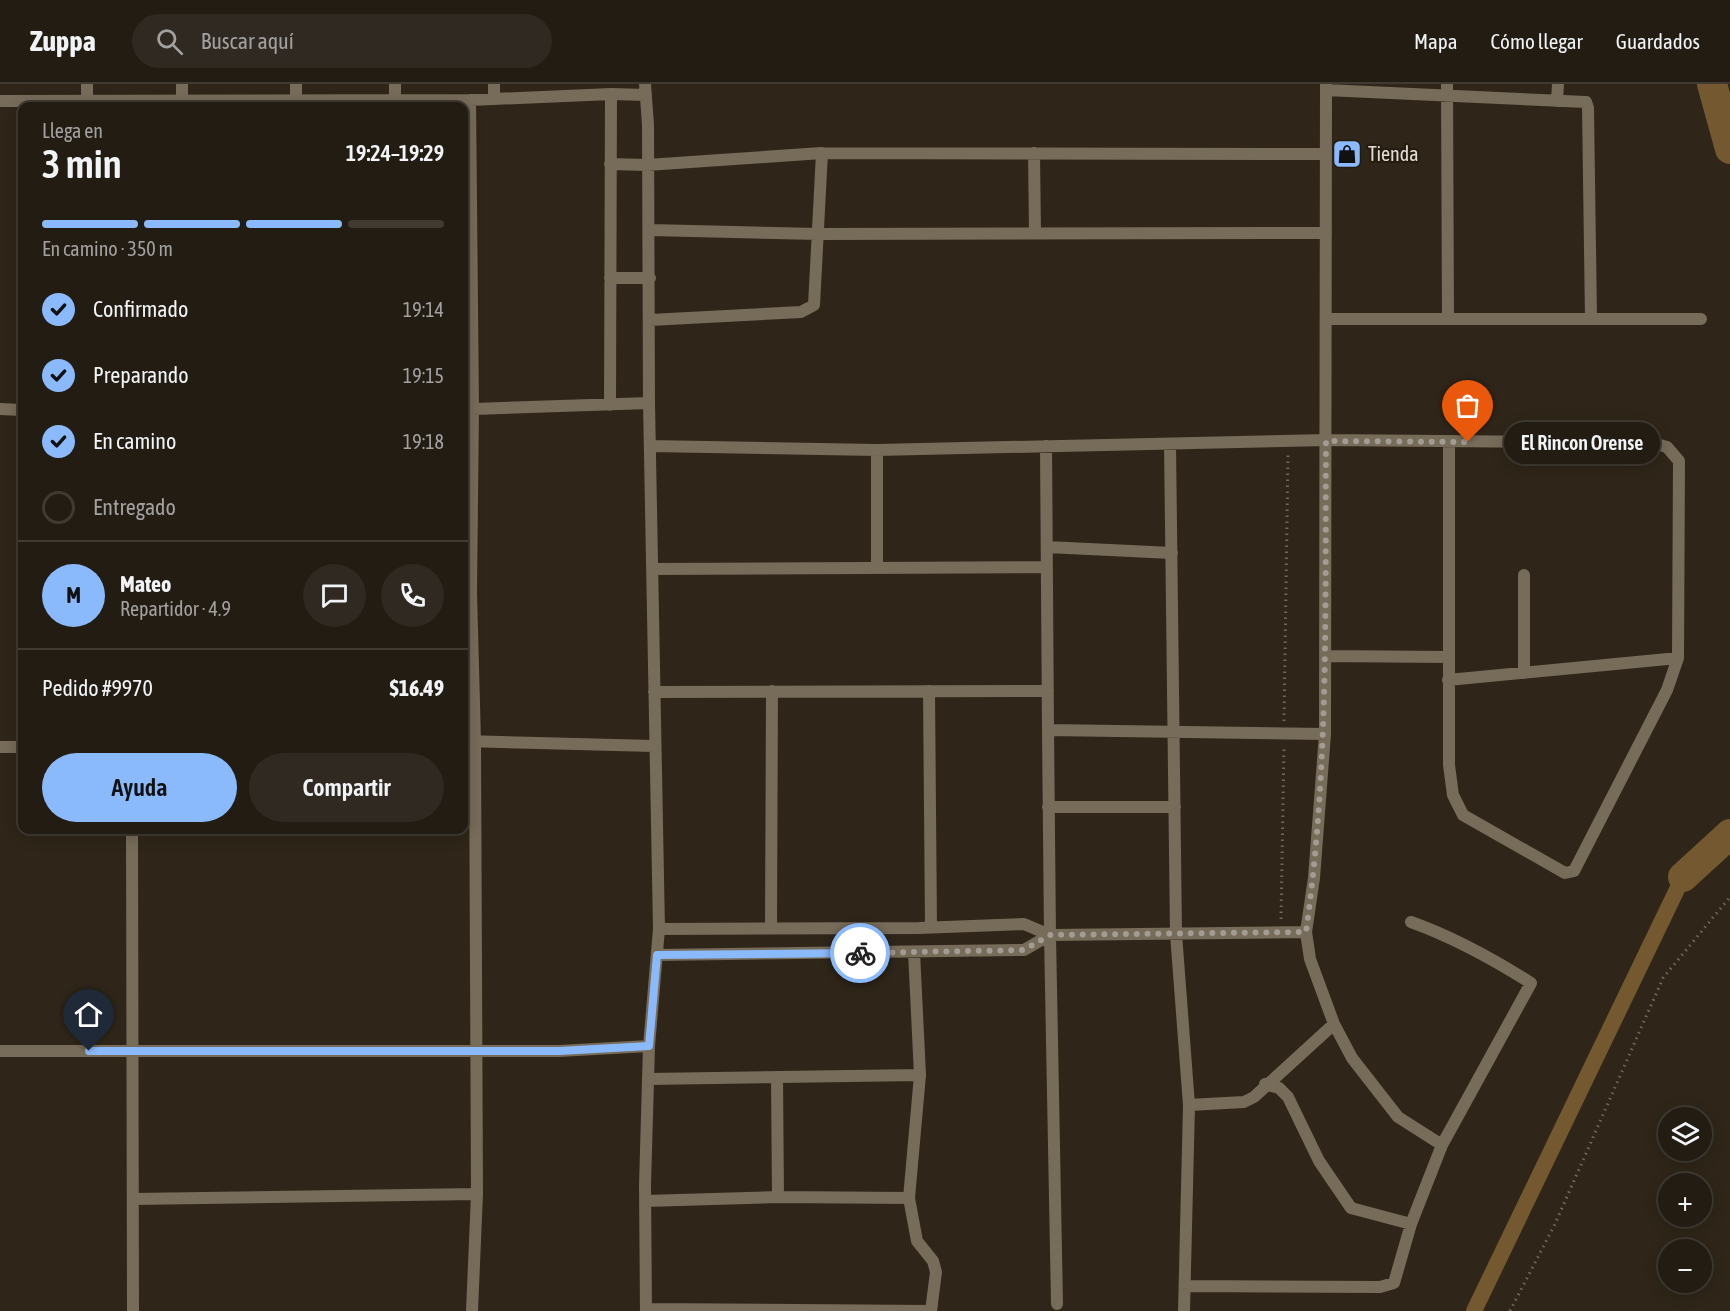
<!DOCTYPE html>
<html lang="es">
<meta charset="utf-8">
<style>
body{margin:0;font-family:"Asap Condensed",sans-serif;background:#2f2921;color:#f1f3f6;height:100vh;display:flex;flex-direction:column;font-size:22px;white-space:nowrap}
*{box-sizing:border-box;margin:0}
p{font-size:20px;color:#a3a1a0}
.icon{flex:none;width:33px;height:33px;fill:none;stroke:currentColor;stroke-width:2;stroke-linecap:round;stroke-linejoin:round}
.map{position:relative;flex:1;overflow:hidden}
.details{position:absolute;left:18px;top:18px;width:450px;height:732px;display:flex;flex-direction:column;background:#231c13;border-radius:12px;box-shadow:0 3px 15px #0003,0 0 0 2px #403a33}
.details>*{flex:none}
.tools{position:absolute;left:1658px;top:1023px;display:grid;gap:12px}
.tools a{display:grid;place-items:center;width:54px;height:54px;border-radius:50%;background:#231c13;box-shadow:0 3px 15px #0003,0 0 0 2px #403a33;font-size:30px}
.pin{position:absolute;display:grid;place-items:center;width:51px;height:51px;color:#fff;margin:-62px -26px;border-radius:50% 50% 50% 0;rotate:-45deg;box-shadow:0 0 6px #0007}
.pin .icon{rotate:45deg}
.courier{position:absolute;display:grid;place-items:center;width:60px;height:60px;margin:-30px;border:4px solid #8bbafc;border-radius:50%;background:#fff;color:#222;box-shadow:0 2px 8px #0007}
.bubble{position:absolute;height:42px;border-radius:21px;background:#231c13;box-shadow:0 3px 15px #0003,0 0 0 2px #403a33;font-size:20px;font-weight:600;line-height:42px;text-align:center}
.head em{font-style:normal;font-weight:600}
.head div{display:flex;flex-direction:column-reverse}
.head{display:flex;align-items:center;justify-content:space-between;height:102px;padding:0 24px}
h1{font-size:39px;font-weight:600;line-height:45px}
.bar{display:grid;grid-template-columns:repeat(4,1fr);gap:9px 6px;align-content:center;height:72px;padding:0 24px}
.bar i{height:8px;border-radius:4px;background:#403a33}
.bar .current{background:#8bbafc}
.bar p{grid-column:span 4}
.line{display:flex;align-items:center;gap:15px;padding:0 24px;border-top:2px solid #403a33}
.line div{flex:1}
.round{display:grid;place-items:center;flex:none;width:63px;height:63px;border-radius:32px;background:#2f2921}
ol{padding:0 24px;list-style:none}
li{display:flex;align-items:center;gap:18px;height:66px}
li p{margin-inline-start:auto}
li .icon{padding:6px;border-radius:50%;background:#8bbafc;color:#111;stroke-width:4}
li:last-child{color:#a3a1a0}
li i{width:33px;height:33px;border:3px solid #403a33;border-radius:50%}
.action{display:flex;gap:12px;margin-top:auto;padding:12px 24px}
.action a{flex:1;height:69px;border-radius:36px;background:#8bbafc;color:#111;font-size:24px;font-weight:600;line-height:69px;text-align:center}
.action a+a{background:#2f2921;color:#f1f3f6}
header{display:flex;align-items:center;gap:36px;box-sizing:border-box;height:84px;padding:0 30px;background:#231c13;border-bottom:2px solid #403a33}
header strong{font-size:28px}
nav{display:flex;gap:33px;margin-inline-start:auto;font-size:21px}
.search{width:420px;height:54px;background:#2f2921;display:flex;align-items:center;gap:15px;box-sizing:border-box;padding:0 21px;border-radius:33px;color:#a3a1a0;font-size:22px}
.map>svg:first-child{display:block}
</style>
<header>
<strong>Zuppa</strong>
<div class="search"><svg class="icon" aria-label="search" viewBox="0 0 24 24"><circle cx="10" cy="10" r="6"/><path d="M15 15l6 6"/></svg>Buscar aquí</div>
<nav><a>Mapa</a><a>Cómo llegar</a><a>Guardados</a></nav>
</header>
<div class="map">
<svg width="1730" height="1227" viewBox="0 0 1730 1227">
<rect width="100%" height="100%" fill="#2f2619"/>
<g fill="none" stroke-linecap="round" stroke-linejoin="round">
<!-- canal -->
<path stroke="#74582f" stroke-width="16" d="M 1474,1227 L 1683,793"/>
<!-- river -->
<path stroke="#74582f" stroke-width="30" d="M 1712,0 L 1730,65
M 1683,793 L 1730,750"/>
<!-- path -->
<path stroke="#71695e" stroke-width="3" stroke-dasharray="1.5 4.5" stroke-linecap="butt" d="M 1284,637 L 1288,371
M 1281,835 L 1284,662
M 1510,1227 L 1555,1140 L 1663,894 L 1730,813"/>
<!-- minor -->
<path stroke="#776b59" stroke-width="12" d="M 182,0 L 182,16
M 296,0 L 296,16
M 494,0 L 494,15
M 645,0 L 648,41 L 649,319 L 659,845 L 649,962 L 645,1101 L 646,1227
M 1326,0 L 1325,650 L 1314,794 L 1306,848 L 1310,875 L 1334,940 L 1352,974 L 1398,1033 L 1442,1061
M 1447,0 L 1448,235
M 1326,6 L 1586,18 L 1588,24 L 1591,235
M 87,16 L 87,0
M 395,16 L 395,0
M 470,16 L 473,325 L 471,509 L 475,657 L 477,1110 L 472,1227
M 0,17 L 470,16 L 611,10 L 646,11
M 1557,17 L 1558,0
M 1034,69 L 1035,148
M 610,80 L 647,81 L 822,69 L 1326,70
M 650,146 L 819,150 L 1326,149
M 610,194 L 650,194
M 1326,235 L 1701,235
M 650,236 L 801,228 L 814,221 L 822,69
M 610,321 L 611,10
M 0,325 L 22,326
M 473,325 L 649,319
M 1170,360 L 1176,850 L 1189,1021 L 1184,1227
M 650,362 L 877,366 L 1326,356 L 1653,359 L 1667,363 L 1679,377 L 1678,574 L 1667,606 L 1574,787 L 1565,789 L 1463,731 L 1453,711 L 1449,681 L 1449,358
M 1046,362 L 1048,646 L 1325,650
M 877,366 L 877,483
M 1047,463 L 1172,469
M 652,485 L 1047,483
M 1524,491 L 1524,589
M 1325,572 L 1449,573
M 1448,596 L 1678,574
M 929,607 L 931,842
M 654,608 L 1048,607
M 1048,646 L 1050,851 L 1306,848
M 464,657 L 654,662
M 0,663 L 22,663
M 1048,723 L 1175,723
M 132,746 L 133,1227
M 771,843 L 772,607
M 1050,851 L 1057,1220
M 914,868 L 920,991 L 909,1114 L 917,1157 L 933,1177 L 936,1188 L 931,1227
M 657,871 L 1024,866 L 1050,851 L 1024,840 L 919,844 L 659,845
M 0,967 L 559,967 L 649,962
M 777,993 L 778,1113
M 648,995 L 920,991
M 1265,1000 L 1279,1004 L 1288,1013 L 1319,1077 L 1351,1124 L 1411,1140
M 1189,1021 L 1244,1018 L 1254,1013 L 1334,940
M 133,1115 L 477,1110
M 645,1117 L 778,1113 L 909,1114
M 1187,1202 L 1380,1203 L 1394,1199 L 1411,1140 L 1442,1061 L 1531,899 C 1493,875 1453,853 1411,838
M 646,1225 L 931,1227"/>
</g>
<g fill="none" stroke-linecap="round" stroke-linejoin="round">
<!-- done -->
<path stroke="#a39c93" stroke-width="6" stroke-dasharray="0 10.8" d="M 860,869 L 1024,866 L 1050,851 L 1306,848 C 1329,685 1325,521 1326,357 L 1468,358"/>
<!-- route -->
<path stroke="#8bbafc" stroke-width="8" d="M 89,967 L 559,967 L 649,962 L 657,871 L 860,869"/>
</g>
<!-- icons -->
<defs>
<g id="shop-square" transform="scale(1.5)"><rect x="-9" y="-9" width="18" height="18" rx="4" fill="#8bbafc" stroke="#251c10"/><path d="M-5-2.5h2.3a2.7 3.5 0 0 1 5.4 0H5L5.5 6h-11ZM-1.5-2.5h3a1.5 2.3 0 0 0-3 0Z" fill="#111"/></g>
</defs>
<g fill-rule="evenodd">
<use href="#shop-square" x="1347" y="70"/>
</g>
<g text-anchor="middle" stroke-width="4.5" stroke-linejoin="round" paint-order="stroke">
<!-- poi labels -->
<g font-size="20" fill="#e2dcd4" stroke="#251c10" text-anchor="start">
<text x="1368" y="77">Tienda</text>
</g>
</g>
</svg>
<div class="tools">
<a><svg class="icon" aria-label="layers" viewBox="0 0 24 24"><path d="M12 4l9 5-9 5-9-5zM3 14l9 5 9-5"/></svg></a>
<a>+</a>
<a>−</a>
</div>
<div class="pin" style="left:1468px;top:358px;background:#ea580c"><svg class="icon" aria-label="bag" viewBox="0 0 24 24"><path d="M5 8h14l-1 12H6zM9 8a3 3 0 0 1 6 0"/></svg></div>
<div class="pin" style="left:89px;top:967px;background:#1f2937"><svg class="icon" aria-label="home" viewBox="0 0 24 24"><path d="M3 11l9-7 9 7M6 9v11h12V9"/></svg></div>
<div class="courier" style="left:860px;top:869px"><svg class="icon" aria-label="bike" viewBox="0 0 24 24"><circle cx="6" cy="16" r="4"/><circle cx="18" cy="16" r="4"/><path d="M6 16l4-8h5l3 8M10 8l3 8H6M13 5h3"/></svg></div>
<div class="bubble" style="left:1504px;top:338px;width:156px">El Rincon Orense</div>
<section class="details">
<div class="head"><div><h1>3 min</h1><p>Llega en</p></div><em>19:24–19:29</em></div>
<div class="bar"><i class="current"></i><i class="current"></i><i class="current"></i><i></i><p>En camino · 350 m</p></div>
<ol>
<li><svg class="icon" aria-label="check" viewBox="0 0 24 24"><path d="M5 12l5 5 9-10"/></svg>Confirmado<p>19:14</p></li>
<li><svg class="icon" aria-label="check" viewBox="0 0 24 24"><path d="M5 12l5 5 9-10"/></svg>Preparando<p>19:15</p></li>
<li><svg class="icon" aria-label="check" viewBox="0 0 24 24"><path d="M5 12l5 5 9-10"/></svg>En camino<p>19:18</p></li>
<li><i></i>Entregado</li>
</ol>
<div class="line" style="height:108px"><b class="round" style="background:#8bbafc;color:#111">M</b><div><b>Mateo</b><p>Repartidor · 4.9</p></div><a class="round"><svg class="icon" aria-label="chat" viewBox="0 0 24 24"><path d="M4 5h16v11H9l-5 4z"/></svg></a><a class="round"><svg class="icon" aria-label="phone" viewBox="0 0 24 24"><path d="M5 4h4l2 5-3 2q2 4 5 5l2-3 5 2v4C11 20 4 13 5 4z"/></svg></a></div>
<div class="line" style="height:78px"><div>Pedido #9970</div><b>$16.49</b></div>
<div class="action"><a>Ayuda</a><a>Compartir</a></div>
</section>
</div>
